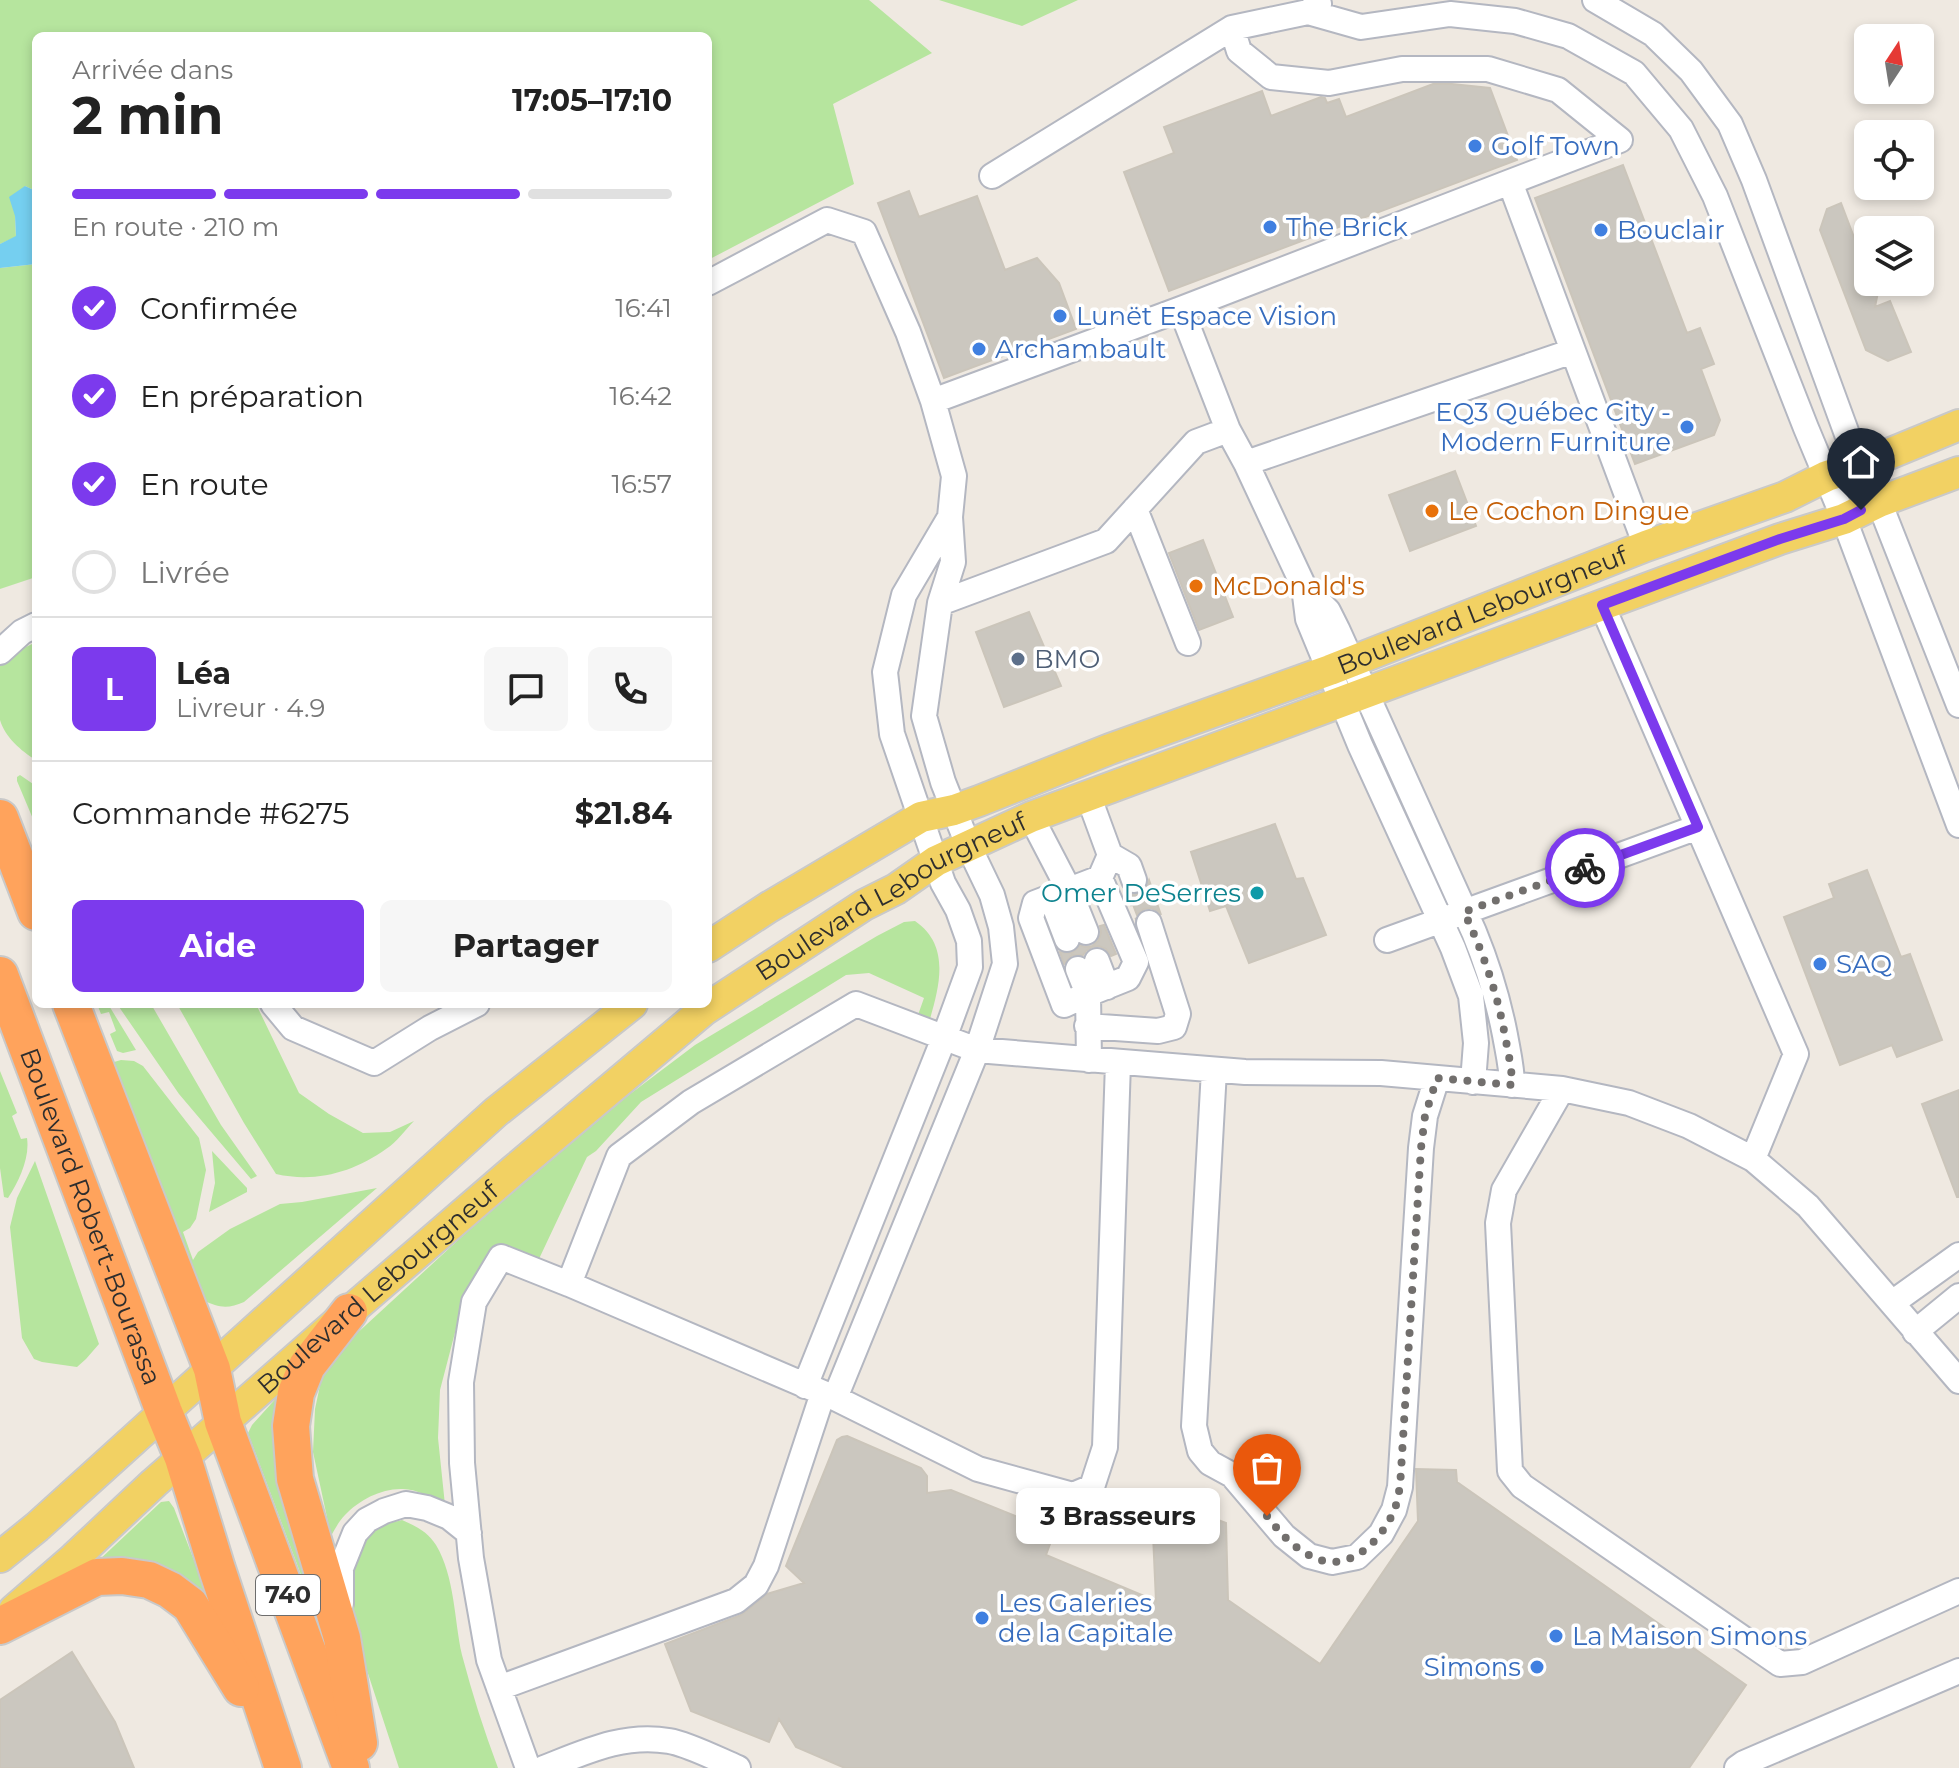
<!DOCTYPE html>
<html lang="fr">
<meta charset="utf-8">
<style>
body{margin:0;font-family:Montserrat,sans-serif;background:#f6f6f6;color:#222;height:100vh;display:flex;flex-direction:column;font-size:30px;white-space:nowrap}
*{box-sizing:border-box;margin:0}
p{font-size:26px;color:#767676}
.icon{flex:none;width:44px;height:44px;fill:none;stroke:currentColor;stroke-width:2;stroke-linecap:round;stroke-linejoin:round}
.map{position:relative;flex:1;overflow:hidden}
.panel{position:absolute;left:32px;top:32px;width:680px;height:976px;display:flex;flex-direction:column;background:#fff;border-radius:12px;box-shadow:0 4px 12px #0003}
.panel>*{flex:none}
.needle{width:52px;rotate:12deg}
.fabs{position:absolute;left:1854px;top:24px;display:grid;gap:16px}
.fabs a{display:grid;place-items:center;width:80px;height:80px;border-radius:12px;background:#fff;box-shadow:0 4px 12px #0003;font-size:40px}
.pin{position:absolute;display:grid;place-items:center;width:68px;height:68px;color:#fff;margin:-82px -34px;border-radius:50% 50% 50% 0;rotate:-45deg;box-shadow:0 0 8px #0007}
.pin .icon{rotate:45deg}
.courier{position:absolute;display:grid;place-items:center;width:80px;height:80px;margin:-40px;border:6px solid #7c3aed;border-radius:50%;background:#fff;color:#222;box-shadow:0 2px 10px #0007}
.bubble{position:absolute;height:56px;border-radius:12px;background:#fff;box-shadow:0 4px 12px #0003;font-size:26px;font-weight:700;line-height:56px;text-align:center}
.headline em{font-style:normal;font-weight:700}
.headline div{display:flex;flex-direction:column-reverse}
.headline{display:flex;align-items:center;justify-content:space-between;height:136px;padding:0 40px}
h1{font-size:52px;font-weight:700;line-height:60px}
.bar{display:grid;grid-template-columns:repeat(4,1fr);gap:12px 8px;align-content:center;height:96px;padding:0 40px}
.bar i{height:10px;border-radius:6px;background:#e0e0e0}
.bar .selected{background:#7c3aed}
.bar p{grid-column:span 4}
.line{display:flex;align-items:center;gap:20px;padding:0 40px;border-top:2px solid #e0e0e0}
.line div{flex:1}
.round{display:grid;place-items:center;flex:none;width:84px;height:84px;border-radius:12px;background:#f6f6f6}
ol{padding:0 40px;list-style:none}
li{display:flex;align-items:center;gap:24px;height:88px}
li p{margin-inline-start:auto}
li .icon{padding:8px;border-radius:50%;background:#7c3aed;color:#fff;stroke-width:4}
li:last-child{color:#767676}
li i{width:44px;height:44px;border:4px solid #e0e0e0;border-radius:50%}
.cta{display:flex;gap:16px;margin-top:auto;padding:16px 40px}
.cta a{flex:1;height:92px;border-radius:12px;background:#7c3aed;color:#fff;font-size:32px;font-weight:700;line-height:92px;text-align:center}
.cta a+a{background:#f6f6f6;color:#222}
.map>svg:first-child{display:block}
</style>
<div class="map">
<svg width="1959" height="1768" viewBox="0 0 1959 1768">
<rect width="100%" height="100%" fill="#efe9e1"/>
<!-- green -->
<path fill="#b6e59e" d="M 0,0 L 869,0 L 932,53 L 833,104 L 854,184 L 708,260 L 708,36 L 36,36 L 36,191 L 25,186 L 15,216 L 16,237 L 0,244 Z
M 939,0 L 1078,0 L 1022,26 Z
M 36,264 L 36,577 L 0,589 L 0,268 Z
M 36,642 L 36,760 C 21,751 5,737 0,720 L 0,664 L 18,651 Z
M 20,775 L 36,786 L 36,826 L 17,781 L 17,777 Z
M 915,921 C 950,945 940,984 930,1019 L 918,1015 L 924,998 L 869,973 L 846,975 L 641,1102 L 596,1151 L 587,1157 L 538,1261 L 499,1248 L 469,1291 L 458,1321 L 440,1390 L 438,1438 L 445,1505 C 432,1498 417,1489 403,1489 C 382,1488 359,1500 345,1515 C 339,1521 335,1529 331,1536 L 313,1452 L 315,1409 L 322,1376 L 341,1348 L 556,1150 L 695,1045 L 877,936 L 904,922 Z
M 97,1004 L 108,1004 L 136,1050 L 123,1053 L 117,1051 L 110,1034 L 116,1031 L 109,1012 L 101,1014 Z
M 117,1004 L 151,1004 L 221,1125 L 257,1176 L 251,1179 L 179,1094 Z
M 177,1004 L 256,1004 L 299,1093 L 329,1114 L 363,1133 L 390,1132 L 414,1121 C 405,1130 397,1142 386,1149 C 354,1172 316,1183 276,1174 L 244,1123 Z
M 121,1060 L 134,1061 L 143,1066 L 199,1138 L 206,1170 L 196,1219 L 190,1228 L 183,1232 L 193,1260 L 198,1252 L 230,1229 L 280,1204 L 302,1202 L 377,1188 L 244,1302 C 228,1309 219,1308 203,1300 L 148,1170 L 114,1062 Z
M 0,1071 L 17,1113 L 12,1116 L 21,1139 L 27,1138 C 30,1158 19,1181 8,1198 L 4,1197 L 0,1168 Z
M 212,1151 L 247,1188 L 247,1192 L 209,1212 L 215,1183 Z
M 35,1161 L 99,1344 L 86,1359 L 77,1367 L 42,1362 L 34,1359 L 22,1338 L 10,1227 L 17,1198 Z
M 289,1384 L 294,1395 L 332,1658 L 248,1433 L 252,1425 Z
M 169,1501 L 174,1508 L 216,1618 L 97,1562 L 161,1502 Z
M 402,1520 C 416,1526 428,1532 436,1545 C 455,1577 454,1619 462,1655 C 472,1693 484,1731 498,1768 L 399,1768 L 356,1637 C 351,1605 345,1540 383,1524 C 388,1522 396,1522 402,1520 Z"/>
<!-- water -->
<path fill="#75cff0" d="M 25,186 L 36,191 L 36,264 L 0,268 L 0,244 L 16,236 L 15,216 L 9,197 Z"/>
<!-- building -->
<path fill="#cbc7bf" stroke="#cbc5ba" stroke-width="2" d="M 1433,84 L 1452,84 L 1490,88 L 1517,160 L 1169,291 L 1124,172 L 1174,153 L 1164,127 L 1262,91 L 1271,116 L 1321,97 L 1325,98 L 1327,103 L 1339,99 L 1346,117 Z
M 1623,165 L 1687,333 L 1700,328 L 1714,364 L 1701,369 L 1720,420 L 1714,435 L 1635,464 L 1535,198 Z
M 909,191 L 919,217 L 977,196 L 1005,270 L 1037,258 L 1059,283 L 1076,329 L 944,378 L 878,203 Z
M 1841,203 L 1860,253 L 1868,250 L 1868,282 L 1880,282 L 1875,307 L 1890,301 L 1911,352 L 1888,361 L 1866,350 L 1820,230 L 1827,209 Z
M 1455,471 L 1476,526 L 1410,551 L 1389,495 Z
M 1203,540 L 1233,617 L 1199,630 L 1169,553 Z
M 1029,612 L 1061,686 L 1004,707 L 976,632 Z
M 1275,824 L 1296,879 L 1303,878 L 1326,935 L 1249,963 L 1226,906 L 1210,911 L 1191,852 Z
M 1867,870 L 1901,957 L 1910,954 L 1942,1040 L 1897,1057 L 1892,1045 L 1840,1065 L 1784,917 L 1834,898 L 1829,884 Z
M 1149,880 L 1161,915 L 1158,911 L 1151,908 L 1144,909 L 1137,915 L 1129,894 L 1138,894 L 1145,890 Z
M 1104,925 L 1116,954 L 1111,956 L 1106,949 L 1099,946 L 1092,947 L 1086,951 L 1083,955 L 1072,955 L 1064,964 L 1060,952 L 1072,953 L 1080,945 L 1085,947 L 1092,946 L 1098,941 L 1101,933 L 1100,926 Z
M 1959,1090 L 1959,1197 L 1957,1197 L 1922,1104 Z
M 847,1436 L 921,1468 L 927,1476 L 927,1493 L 951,1490 L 1050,1530 L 1051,1541 L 1046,1555 L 1156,1601 L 1152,1512 L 1203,1509 L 1203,1514 L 1210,1514 L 1210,1517 L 1226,1523 L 1228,1600 L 1320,1664 L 1418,1521 L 1416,1469 L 1456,1470 L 1457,1482 L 1746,1685 L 1689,1768 L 845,1768 L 796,1747 L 779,1719 L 769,1742 L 691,1711 L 665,1644 L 741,1615 L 767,1594 L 804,1583 L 786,1566 L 837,1440 L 842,1437 Z
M 72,1652 L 115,1722 L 134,1768 L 0,1768 L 0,1700 Z"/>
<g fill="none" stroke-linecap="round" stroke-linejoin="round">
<!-- minor-tunnel -->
<path stroke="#c8c4bd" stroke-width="24" stroke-dasharray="24 12" stroke-linecap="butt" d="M 1134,880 L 1149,923"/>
<!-- minor casing -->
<g stroke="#b4b7c1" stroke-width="28">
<path id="minor" d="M 1595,0 L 1653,34 L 1691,71 L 1730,124 L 1754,180 L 1847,434 L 1879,502 L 1959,705
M 1308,12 L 1361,27 L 1450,14 L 1515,21 L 1568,36 L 1634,73 L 1681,129 L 1715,196 L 1806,428 L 1844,519 L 1959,825
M 1232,28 L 1239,51 L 1271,77 L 1329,83 L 1402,69 L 1488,69 L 1558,90 L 1620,140 L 1510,182
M 992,176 L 1232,28 L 1308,12 L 1319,4
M 708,283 L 827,220 L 864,232 L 908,332 L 933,401 L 954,476 L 950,517 L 953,562 L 940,603 L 924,716 L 943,782 L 968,845 L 992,895 L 1001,927 L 1005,964 L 977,1050 L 835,1398
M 1181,309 L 1228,430 L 1246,463 L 1304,587 L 1308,619 L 1360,745 L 1453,948 L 1471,996 L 1476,1043 L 1473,1082
M 933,401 L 1181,309 L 1510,182 L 1646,546
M 1246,463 L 1573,351
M 1135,509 L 1188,643
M 1304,587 L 1328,611 L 1337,629 L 1474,932 C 1488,966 1498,999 1505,1035 C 1508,1052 1512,1068 1512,1085
M 940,603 L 1106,541 L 1196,442 L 1228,430
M 1602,605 L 1796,1054 L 1753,1159
M 0,652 L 22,632 L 36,625
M 1088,795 L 1110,855 L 1100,878 L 1136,962 L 1128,978 L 1088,994 L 1089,1060
M 1031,817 L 1069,890 L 1086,932
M 1110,855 L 1129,866 L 1134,880
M 1051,897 L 1067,939
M 1387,940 L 1698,827
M 1097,961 L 1107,987
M 1078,969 L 1088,994 L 1064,1005 L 1031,918 L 1035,903 L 1100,878
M 273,1004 L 293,1028 L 374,1063 L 430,1028 L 477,1004
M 1087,1026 L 1158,1031 L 1174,1027 L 1178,1014 L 1149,923
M 1214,1070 L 1194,1426 L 1200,1451 L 1210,1463 L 1232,1475 L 1284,1536 L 1309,1556 L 1332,1562 L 1357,1557 L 1381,1534 L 1394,1510 L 1400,1487 L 1421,1148 L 1425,1116 L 1437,1078
M 1562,1089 L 1504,1190 L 1498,1223 L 1510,1471 L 1522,1486 L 1780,1664 L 1802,1662 L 1959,1591
M 569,1284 L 835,1398 L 978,1469 L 1073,1495 L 1092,1487 L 1105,1447 L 1118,1063
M 1892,1303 L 1959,1255
M 1915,1332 L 1959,1296
M 805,1386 L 944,1038 L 970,967 L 969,941 L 958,910 L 943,883 L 892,734 L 885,672 L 904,595 L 950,517
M 341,1603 L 341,1568 L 355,1533 L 367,1520 L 384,1511 L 406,1504 L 427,1508 L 449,1517 L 469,1533
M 499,1688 L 736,1601 L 756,1585 L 766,1566 L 823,1393
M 528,1768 L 489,1660 L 471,1558 L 462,1463 L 461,1382 L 474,1302 L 501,1257 L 569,1284 L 619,1156 L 691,1102 L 856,1004 L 977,1050 L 1245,1072 L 1381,1073 L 1562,1089 L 1629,1103 L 1689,1126 L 1753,1159 L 1808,1206 L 1959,1381
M 544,1768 C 585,1752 624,1733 669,1741 C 688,1744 719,1760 738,1768
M 1737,1768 L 1744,1763 L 1959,1671"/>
</g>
<!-- major casing -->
<g stroke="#c9c9c9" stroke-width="34">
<g id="major">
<path id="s1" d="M 708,947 L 769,907 L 921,817 L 954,810 L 979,801 L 1110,749 L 1330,670 L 1646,546 L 1785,497 L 1827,476 L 1862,465 L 1959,425"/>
<path d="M 0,1557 L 37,1527 L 496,1112 L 632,1004"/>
<path id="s2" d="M 14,1610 L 74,1558 L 154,1483 L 349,1312 L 514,1170 L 704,1010 L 864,905 L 896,889 L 936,861 L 1031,817 L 1780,539 L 1844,519 L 1879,502 L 1959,472"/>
</g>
</g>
<!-- highway casing -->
<g stroke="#c9c9c9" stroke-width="40">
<g id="highway">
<path d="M 0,818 L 36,912"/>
<path id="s3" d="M 0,975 L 164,1412 L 183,1458 L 217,1569 L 283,1768"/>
<path d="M 71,1004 L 212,1369 L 223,1422 L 351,1768"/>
<path d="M 349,1312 L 307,1366 L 296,1393 L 291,1426 L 295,1479 L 342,1638 L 359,1743"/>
<path d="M 0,1626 L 97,1577 L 122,1576 L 149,1580 L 170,1590 L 190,1605 L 241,1688"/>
</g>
</g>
<!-- minor -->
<use href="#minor" stroke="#fff" stroke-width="24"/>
<!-- major -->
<use href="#major" stroke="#f2d163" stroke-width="30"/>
<!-- highway -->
<use href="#highway" stroke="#ffa35c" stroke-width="36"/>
</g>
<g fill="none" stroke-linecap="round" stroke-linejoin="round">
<!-- done -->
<path stroke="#726f6d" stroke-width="8" stroke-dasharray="0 14.4" d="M 1267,1516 C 1278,1530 1290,1545 1307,1554 C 1344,1577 1379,1545 1394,1511 C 1397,1504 1398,1495 1400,1487 L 1421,1148 L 1425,1116 L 1437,1078 L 1512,1085 C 1512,1068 1508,1052 1505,1036 C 1497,992 1483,952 1464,912 L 1585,868"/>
<!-- route -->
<path stroke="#7c3aed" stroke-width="10" d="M 1585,868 L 1698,827 L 1602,605 L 1780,539 L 1844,519 L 1861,510"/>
</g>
<!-- markers -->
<g fill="#3f7fe0" stroke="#fff" stroke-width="3">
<circle cx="1475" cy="146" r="8"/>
<circle cx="1270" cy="227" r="8"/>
<circle cx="1601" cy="230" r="8"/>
<circle cx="1060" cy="316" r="8"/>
<circle cx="979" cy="349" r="8"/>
<circle cx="1687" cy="427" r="8"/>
<circle cx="1820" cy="964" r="8"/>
<circle cx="982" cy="1618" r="8"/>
<circle cx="1556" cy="1636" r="8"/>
<circle cx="1537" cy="1667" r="8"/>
</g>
<g fill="#e8710a" stroke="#fff" stroke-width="3">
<circle cx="1432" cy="511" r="8"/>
<circle cx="1196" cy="586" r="8"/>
</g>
<circle fill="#5c6f8a" stroke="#fff" stroke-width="3" cx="1018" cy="659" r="8"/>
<circle fill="#0f9aa8" stroke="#fff" stroke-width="3" cx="1257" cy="893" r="8"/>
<g text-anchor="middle" stroke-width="7" stroke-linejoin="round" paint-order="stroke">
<!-- shield labels -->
<rect fill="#fff" stroke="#6d6d6d" stroke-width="2" x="256" y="1575" width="64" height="40" rx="6"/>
<g font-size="24" font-weight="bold" fill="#2e2e2e">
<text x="288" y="1603">740</text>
</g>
<!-- shop labels -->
<g font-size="26" fill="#366cbe" stroke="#fff" text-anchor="start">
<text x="1491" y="155">Golf Town</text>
<text x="1286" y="236">The Brick</text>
<text x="1617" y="239">Bouclair</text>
<text x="1076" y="325">Lunët Espace Vision</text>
<text x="995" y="358">Archambault</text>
<text x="1671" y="421" text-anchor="end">EQ3 Québec City -<tspan x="1671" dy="30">Modern Furniture</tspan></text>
<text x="1836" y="973">SAQ</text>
<text x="998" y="1612">Les Galeries<tspan x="998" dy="30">de la Capitale</tspan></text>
<text x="1572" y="1645">La Maison Simons</text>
<text x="1521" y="1676" text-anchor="end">Simons</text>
</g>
<!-- food labels -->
<g font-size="26" fill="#c56008" stroke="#fff" text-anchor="start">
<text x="1448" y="520">Le Cochon Dingue</text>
<text x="1212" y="595">McDonald's</text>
</g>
<!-- street labels -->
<g font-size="26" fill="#2e2e2e" stroke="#fff">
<text dy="9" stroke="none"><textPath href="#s1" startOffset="848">Boulevard Lebourgneuf</textPath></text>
<text dy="9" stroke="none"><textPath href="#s2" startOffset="1134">Boulevard Lebourgneuf</textPath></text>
<text dy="9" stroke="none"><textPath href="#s3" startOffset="258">Boulevard Robert-Bourassa</textPath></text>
<text dy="9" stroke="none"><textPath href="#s2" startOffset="486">Boulevard Lebourgneuf</textPath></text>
</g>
<!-- service labels -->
<g font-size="26" fill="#4e5e75" stroke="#fff" text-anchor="start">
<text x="1034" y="668">BMO</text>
</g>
<!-- culture labels -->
<g font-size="26" fill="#0d838f" stroke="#fff" text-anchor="end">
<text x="1241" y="902">Omer DeSerres</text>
</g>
</g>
</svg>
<div class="fabs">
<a><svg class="needle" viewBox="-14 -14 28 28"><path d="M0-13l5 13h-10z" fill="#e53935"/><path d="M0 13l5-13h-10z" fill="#767676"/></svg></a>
<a><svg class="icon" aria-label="locate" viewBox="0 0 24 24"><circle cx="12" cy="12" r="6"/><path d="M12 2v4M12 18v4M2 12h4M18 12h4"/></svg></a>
<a><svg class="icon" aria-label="layers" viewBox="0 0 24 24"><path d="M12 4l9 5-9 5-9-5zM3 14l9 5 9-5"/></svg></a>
</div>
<div class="pin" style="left:1267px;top:1516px;background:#ea580c"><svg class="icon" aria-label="bag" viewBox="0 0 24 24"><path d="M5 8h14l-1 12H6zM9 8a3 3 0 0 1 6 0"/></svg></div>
<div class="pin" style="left:1861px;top:510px;background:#1f2937"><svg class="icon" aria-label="home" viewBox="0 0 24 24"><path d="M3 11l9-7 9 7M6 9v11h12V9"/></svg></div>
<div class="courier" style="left:1585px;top:868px"><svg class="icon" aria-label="bike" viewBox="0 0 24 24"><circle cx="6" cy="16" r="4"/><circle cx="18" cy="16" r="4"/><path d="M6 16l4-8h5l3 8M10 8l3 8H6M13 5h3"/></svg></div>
<div class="bubble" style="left:1016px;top:1488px;width:204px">3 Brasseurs</div>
<section class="panel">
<div class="headline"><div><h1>2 min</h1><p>Arrivée dans</p></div><em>17:05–17:10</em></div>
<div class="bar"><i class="selected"></i><i class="selected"></i><i class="selected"></i><i></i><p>En route · 210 m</p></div>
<ol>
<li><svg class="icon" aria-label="check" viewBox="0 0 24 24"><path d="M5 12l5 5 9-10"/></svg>Confirmée<p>16:41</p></li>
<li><svg class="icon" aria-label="check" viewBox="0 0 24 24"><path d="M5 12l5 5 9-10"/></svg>En préparation<p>16:42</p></li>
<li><svg class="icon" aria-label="check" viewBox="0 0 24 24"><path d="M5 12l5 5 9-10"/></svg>En route<p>16:57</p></li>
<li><i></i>Livrée</li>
</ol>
<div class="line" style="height:144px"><b class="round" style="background:#7c3aed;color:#fff">L</b><div><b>Léa</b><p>Livreur · 4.9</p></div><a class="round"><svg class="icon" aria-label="chat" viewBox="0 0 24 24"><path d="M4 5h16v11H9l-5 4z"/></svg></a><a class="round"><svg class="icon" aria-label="phone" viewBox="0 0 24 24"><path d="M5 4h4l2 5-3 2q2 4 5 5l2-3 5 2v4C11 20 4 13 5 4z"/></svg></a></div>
<div class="line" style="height:104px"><div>Commande #6275</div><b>$21.84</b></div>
<div class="cta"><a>Aide</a><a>Partager</a></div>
</section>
</div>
